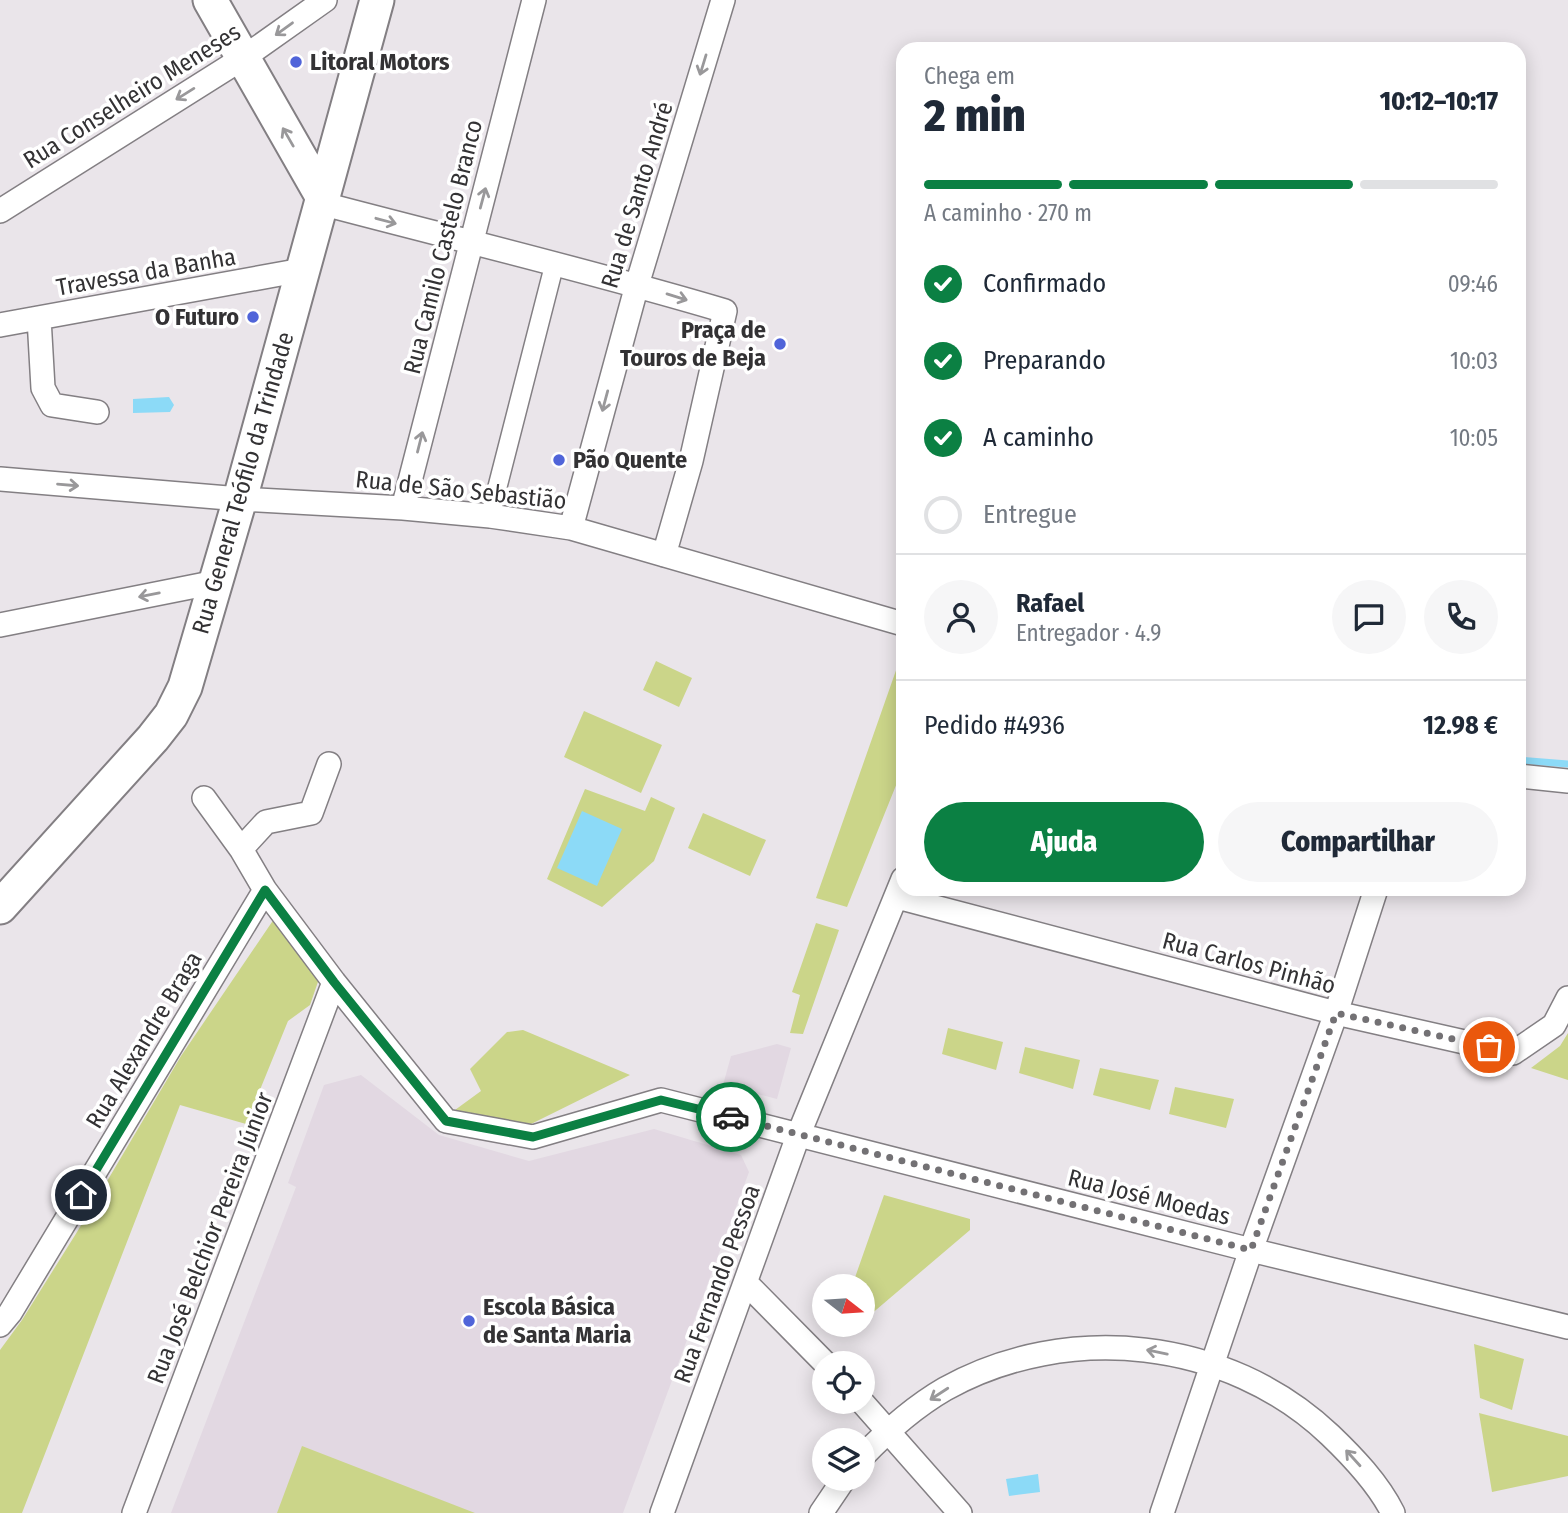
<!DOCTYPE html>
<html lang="pt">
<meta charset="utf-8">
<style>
body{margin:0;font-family:"Fira Sans Condensed",sans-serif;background:#f6f6f7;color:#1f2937;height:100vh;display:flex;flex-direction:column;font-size:26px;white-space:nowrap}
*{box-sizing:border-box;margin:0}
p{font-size:23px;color:#747a83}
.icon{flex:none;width:38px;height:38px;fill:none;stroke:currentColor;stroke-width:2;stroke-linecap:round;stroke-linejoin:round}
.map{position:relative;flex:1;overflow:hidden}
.drawer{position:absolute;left:896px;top:42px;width:630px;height:854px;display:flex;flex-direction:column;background:#fff;border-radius:21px;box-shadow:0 4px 18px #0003}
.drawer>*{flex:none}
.needle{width:46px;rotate:107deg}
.tools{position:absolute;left:812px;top:1274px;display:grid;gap:14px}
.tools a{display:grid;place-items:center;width:63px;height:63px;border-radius:50%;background:#fff;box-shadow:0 4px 18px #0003;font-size:35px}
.pin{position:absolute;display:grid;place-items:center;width:60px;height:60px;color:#fff;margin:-30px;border:4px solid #fff;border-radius:50%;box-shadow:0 2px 7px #0007}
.courier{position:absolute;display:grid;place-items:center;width:70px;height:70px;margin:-35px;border:5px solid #0b8043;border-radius:50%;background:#fff;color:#222;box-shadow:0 2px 9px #0007}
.summary em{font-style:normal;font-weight:800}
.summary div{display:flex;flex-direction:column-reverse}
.summary{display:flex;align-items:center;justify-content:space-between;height:119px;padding:0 28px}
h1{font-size:46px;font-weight:800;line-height:52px}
.bar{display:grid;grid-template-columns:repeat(4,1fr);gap:10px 7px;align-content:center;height:84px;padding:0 28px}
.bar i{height:9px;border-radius:5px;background:#e0e1e3}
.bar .on{background:#0b8043}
.bar p{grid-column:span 4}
.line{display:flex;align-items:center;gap:18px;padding:0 28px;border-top:2px solid #e0e1e3}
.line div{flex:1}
.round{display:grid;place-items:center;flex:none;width:74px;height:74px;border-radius:37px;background:#f6f6f7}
ol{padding:0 28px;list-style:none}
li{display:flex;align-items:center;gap:21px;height:77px}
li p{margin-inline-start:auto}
li .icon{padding:7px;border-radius:50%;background:#0b8043;color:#fff;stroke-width:4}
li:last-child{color:#747a83}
li i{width:38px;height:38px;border:4px solid #e0e1e3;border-radius:50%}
.primary-button{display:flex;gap:14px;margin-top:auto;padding:14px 28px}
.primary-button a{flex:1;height:80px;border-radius:42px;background:#0b8043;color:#fff;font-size:28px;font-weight:800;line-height:80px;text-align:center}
.primary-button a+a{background:#f6f6f7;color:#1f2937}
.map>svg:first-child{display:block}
</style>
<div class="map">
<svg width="1568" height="1513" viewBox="0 0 1568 1513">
<rect width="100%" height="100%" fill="#eae5ea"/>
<!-- built -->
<path fill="#e2d8e2" d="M 777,1044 L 791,1048 L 777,1099 L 723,1085 L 731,1056 Z
M 361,1075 L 439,1135 L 529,1161 L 654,1129 L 741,1155 L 749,1172 L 623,1513 L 171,1513 L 296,1187 L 288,1183 L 324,1085 Z"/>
<!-- green -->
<path fill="#cbd589" d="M 900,659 L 903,660 L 903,768 L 847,907 L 816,898 Z
M 656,661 L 692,678 L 679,707 L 643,690 Z
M 584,711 L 662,745 L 641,793 L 564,757 Z
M 585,789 L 645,811 L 651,797 L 675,808 L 654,861 L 602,907 L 547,879 Z
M 703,813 L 766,840 L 750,876 L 688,848 Z
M 274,919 L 320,976 L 310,1005 L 288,1021 L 246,1124 L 180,1105 L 22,1513 L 0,1513 L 0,1350 L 22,1320 L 77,1232 L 181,1056 Z
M 816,923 L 839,930 L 803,1034 L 790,1033 L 800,995 L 792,992 Z
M 948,1028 L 1003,1042 L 996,1070 L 942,1054 Z
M 523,1030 L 630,1075 L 529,1125 L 455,1110 L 481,1091 L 470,1069 L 507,1032 Z
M 1568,1033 L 1568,1080 L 1531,1068 L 1560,1046 Z
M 1025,1047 L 1080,1060 L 1073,1089 L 1019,1073 Z
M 1100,1068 L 1159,1080 L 1150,1110 L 1093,1095 Z
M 1175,1087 L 1234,1099 L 1226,1128 L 1169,1114 Z
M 884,1195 L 970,1219 L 970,1230 L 863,1321 L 863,1286 L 852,1286 Z
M 1474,1344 L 1524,1359 L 1512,1410 L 1480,1398 Z
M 1479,1413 L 1568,1436 L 1568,1476 L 1492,1492 Z
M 302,1446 L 475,1513 L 277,1513 Z"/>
<!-- water -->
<path fill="#8cdaf7" d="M 169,397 L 174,405 L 170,412 L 133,413 L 133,399 Z
M 582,811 L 622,829 L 597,886 L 557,868 Z
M 1038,1474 L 1040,1492 L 1009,1496 L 1006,1479 Z"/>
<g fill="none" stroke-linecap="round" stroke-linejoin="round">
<!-- stream -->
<path stroke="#8cdaf7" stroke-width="7" d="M 1519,760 L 1568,764"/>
<!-- pedestrian casing -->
<g stroke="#837f83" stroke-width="21">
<path id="pedestrian" d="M 490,516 L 555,262"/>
</g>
<!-- minor casing -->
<g stroke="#837f83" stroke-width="26">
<path id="minor" d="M 320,203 C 456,239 591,271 725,311 L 691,461 L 664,555
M 0,211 L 243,58 L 325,0
M 39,318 L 43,388 L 52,405 L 97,412
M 0,325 L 302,270
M 0,479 L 240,499 L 403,508 L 490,516 L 571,528 L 903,624
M 403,508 L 534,0
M 571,528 L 637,285 L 723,0
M 0,625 L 216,582
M 1519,776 L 1568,781
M 204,798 L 241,849 L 265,890 L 334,982 L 446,1121 L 533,1137 L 661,1100 L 1251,1250 L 1568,1327
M 241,849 L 266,822 L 311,813 L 329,764
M 897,897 L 1336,1013 L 1513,1053 L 1554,1025 L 1568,998
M 747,1284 L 825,1363
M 0,1325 L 10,1313 L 265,890
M 862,1402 L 960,1513
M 863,1456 C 887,1431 914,1407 945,1389 C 1067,1321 1228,1338 1330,1435 C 1353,1457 1378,1483 1393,1513
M 134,1513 L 334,982
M 662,1513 L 798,1136 L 903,879
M 821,1513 L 844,1479
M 1162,1513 L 1251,1250 L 1336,1013 L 1376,889"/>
</g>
<!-- secondary casing -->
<g stroke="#837f83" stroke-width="37">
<path id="secondary" d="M 210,0 L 322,196
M 0,907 L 153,738 L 171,715 L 185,687 L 240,499 L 377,0"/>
</g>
<!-- pedestrian -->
<use href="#pedestrian" stroke="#fff" stroke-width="18"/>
<!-- minor -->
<use href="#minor" stroke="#fff" stroke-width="23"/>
<!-- secondary -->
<use href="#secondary" stroke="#fff" stroke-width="33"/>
</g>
<!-- one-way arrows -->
<defs><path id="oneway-shaft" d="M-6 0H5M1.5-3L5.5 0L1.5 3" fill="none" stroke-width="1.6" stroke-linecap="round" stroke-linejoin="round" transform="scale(1.75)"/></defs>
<g stroke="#99989a">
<use href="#oneway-shaft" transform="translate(284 29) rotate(144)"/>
<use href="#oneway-shaft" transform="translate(703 65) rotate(107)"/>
<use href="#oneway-shaft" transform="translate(185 94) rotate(148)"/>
<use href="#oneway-shaft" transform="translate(288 137) rotate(-120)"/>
<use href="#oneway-shaft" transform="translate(483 198) rotate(-75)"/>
<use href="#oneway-shaft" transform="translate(386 221) rotate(15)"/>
<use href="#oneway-shaft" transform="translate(677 297) rotate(17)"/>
<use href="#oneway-shaft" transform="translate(605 401) rotate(105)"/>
<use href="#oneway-shaft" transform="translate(420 442) rotate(-76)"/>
<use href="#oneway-shaft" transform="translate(68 485) rotate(5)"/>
<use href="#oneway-shaft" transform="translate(149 595) rotate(169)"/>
<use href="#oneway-shaft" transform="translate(1157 1352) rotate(-168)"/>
<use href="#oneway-shaft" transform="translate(939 1394) rotate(147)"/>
<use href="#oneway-shaft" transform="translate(1353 1458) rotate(-132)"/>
</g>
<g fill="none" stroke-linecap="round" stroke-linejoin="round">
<!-- done -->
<path stroke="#737174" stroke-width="7" stroke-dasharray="0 12.6" d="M 731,1117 L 1251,1250 L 1336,1013 L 1489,1047"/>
<!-- route -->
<path stroke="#0b8043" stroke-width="9" d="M 81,1195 L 265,890 L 334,982 L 446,1121 L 533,1137 L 661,1100 L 731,1117"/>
</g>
<!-- markers -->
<g fill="#5064d9" stroke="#fff" stroke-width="2.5">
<circle cx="296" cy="62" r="7"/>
<circle cx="253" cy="317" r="7"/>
<circle cx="780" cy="344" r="7"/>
<circle cx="559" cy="460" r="7"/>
<circle cx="469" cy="1321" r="7"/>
</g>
<g text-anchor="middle" stroke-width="7" stroke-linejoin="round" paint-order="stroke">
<!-- poi labels -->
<g font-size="24" font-weight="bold" fill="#333234" stroke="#fff" text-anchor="start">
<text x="310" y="70">Litoral Motors</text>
<text x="239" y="325" text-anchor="end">O Futuro</text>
<text x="766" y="338" text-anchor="end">Praça de<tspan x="766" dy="28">Touros de Beja</tspan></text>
<text x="573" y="468">Pão Quente</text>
<text x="483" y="1315">Escola Básica<tspan x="483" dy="28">de Santa Maria</tspan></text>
</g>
<!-- street labels -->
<g font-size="24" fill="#333234" stroke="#fff">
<text transform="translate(132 96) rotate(-32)" y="8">Rua Conselheiro Meneses</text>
<text transform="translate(637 195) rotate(-73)" y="8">Rua de Santo André</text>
<text transform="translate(443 247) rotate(-76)" y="8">Rua Camilo Castelo Branco</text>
<text transform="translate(146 272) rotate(-10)" y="8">Travessa da Banha</text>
<text transform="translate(243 483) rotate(-74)" y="8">Rua General Teófilo da Trindade</text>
<text transform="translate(461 490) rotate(6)" y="8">Rua de São Sebastião</text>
<text transform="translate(1249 963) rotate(15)" y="8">Rua Carlos Pinhão</text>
<text transform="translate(144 1040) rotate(-59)" y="8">Rua Alexandre Braga</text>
<text transform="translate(1149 1197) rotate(14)" y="8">Rua José Moedas</text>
<text transform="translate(210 1238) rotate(-69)" y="8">Rua José Belchior Pereira Júnior</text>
<text transform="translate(717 1284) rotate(-70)" y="8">Rua Fernando Pessoa</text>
</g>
</g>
</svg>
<div class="tools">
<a><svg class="needle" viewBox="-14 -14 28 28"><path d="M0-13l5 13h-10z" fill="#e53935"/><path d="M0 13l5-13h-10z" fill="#747a83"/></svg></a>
<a><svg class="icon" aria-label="locate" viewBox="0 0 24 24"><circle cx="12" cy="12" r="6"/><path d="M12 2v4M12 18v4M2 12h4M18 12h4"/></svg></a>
<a><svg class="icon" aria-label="layers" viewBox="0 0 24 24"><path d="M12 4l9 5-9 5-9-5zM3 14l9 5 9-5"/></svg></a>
</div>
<div class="pin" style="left:1489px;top:1047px;background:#ea580c"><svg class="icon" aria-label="bag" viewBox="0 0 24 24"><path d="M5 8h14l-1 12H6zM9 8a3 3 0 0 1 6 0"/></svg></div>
<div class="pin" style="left:81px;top:1195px;background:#1f2937"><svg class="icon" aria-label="home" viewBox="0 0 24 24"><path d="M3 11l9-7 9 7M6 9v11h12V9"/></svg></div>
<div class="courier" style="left:731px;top:1117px"><svg class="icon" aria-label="car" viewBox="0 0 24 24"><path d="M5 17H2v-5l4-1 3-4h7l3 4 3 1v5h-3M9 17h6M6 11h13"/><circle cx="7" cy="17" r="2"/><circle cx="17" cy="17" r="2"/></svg></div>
<section class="drawer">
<div class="summary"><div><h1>2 min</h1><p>Chega em</p></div><em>10:12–10:17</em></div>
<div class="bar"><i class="on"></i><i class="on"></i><i class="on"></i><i></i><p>A caminho · 270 m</p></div>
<ol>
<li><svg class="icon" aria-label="check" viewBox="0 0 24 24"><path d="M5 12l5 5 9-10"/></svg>Confirmado<p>09:46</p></li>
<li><svg class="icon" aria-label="check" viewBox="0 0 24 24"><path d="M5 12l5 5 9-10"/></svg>Preparando<p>10:03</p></li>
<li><svg class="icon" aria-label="check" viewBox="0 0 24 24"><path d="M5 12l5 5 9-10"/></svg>A caminho<p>10:05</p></li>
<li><i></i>Entregue</li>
</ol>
<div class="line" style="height:126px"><a class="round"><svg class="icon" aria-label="person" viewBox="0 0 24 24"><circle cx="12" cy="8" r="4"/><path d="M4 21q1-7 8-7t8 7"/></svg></a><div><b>Rafael</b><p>Entregador · 4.9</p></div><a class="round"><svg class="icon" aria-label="chat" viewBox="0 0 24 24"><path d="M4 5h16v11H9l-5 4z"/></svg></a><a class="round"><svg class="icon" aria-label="phone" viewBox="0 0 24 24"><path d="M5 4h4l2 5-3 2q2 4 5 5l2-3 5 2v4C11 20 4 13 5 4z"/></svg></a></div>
<div class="line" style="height:91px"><div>Pedido #4936</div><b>12.98 €</b></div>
<div class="primary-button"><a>Ajuda</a><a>Compartilhar</a></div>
</section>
</div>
